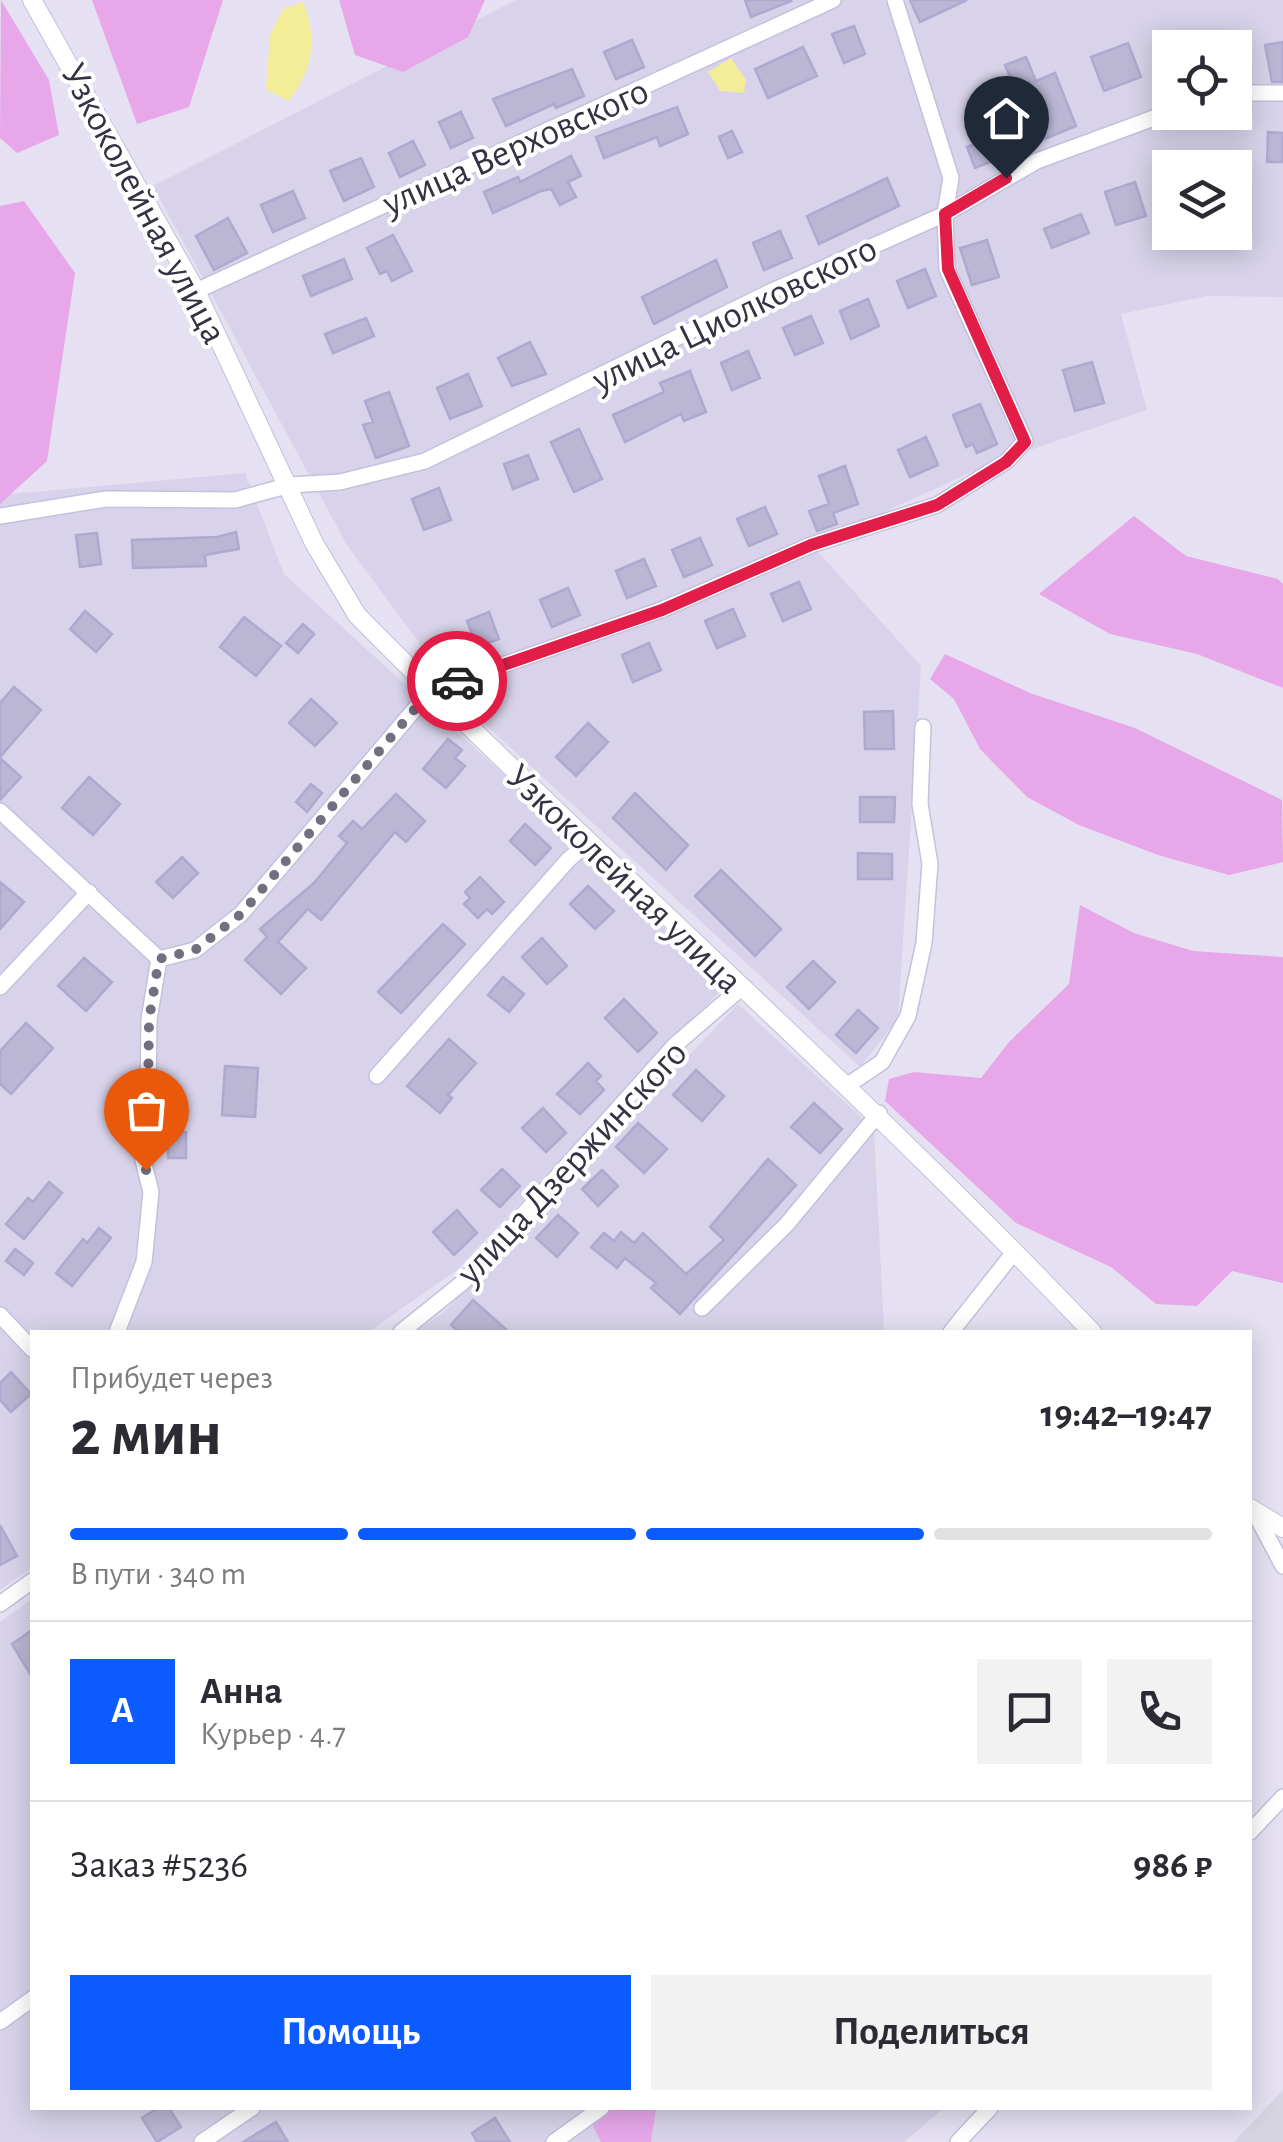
<!DOCTYPE html>
<html lang="ru">
<meta charset="utf-8">
<style>
body{margin:0;font-family:"Alegreya Sans",sans-serif;background:#f2f2f3;color:#2b2b33;height:100vh;display:flex;flex-direction:column;font-size:38px;white-space:nowrap}
*{box-sizing:border-box;margin:0}
p{font-size:32px;color:#7c7c81}
.icon{flex:none;width:55px;height:55px;fill:none;stroke:currentColor;stroke-width:2;stroke-linecap:round;stroke-linejoin:round}
.map{position:relative;flex:1;overflow:hidden}
.panel{position:absolute;left:30px;top:1330px;width:1222px;height:780px;display:flex;flex-direction:column;background:#fff;border-radius:0px;box-shadow:0 5px 25px #0003}
.panel>*{flex:none}
.buttons{position:absolute;left:1152px;top:30px;display:grid;gap:20px}
.buttons a{display:grid;place-items:center;width:100px;height:100px;border-radius:0px;background:#fff;box-shadow:0 5px 25px #0003;font-size:50px}
.pin{position:absolute;display:grid;place-items:center;width:85px;height:85px;color:#fff;margin:-102px -42px;border-radius:50% 50% 50% 0;rotate:-45deg;box-shadow:0 0 10px #0007}
.pin .icon{rotate:45deg}
.courier{position:absolute;display:grid;place-items:center;width:100px;height:100px;margin:-50px;border:8px solid #e11d48;border-radius:50%;background:#fff;color:#222;box-shadow:0 2px 12px #0007}
.summary em{font-style:normal;font-weight:600}
.summary div{display:flex;flex-direction:column-reverse}
.summary{display:flex;align-items:center;justify-content:space-between;height:170px;padding:0 40px}
h1{font-size:65px;font-weight:600;line-height:75px}
.bar{display:grid;grid-template-columns:repeat(4,1fr);gap:15px 10px;align-content:center;height:120px;padding:0 40px}
.bar i{height:12px;border-radius:8px;background:#e1e1e2}
.bar .active{background:#0b5bff}
.bar p{grid-column:span 4}
.line{display:flex;align-items:center;gap:25px;padding:0 40px;border-top:2px solid #e1e1e2}
.line div{flex:1}
.round{display:grid;place-items:center;flex:none;width:105px;height:105px;border-radius:0px;background:#f2f2f3}
.cta{display:flex;gap:20px;margin-top:auto;padding:20px 40px}
.cta a{flex:1;height:115px;border-radius:0px;background:#0b5bff;color:#fff;font-size:40px;font-weight:600;line-height:115px;text-align:center}
.cta a+a{background:#f2f2f3;color:#2b2b33}
.map>svg:first-child{display:block}
</style>
<div class="map">
<svg width="1283" height="2142" viewBox="0 0 1283 2142">
<rect width="100%" height="100%" fill="#e5e1f2"/>
<!-- residential -->
<path fill="#d8d3ea" fill-rule="evenodd" d="M 516,0 L 1283,0 L 1283,297 L 1207,296 L 1121,314 L 1147,410 L 989,464 L 812,545 L 921,666 L 898,1019 L 860,1067 L 468,709 L 347,545 L 153,186 ZM 1170,48 L 1235,48 L 1235,112 L 1170,112 ZM 1170,168 L 1235,168 L 1235,232 L 1170,232 Z
M 245,473 L 284,574 L 591,854 L 723,988 L 457,1270 L 368,1332 L 32,1332 L 32,1567 L 0,1590 L 0,495 Z
M 738,1004 L 874,1129 L 884,1332 L 415,1332 L 444,1312 Z
M 32,1599 L 32,2108 L 944,2108 L 904,2142 L 0,2142 L 0,1622 Z"/>
<!-- industrial -->
<path fill="#d5d4e0" d="M 1283,2090 L 1283,2142 L 1234,2142 Z"/>
<!-- green -->
<path fill="#e7a7e9" d="M 1,0 L 49,80 L 59,135 L 17,153 L 0,138 Z
M 92,0 L 223,0 L 189,107 L 137,124 Z
M 339,0 L 485,0 L 468,37 L 403,72 L 355,55 Z
M 24,201 L 75,273 L 47,461 L 0,504 L 0,206 Z
M 1134,516 L 1186,556 L 1278,579 L 1283,584 L 1283,688 L 1197,654 L 1110,634 L 1039,594 Z
M 945,654 L 1030,693 L 1135,728 L 1282,800 L 1283,862 L 1229,875 L 1158,855 L 1079,825 L 1027,797 L 980,749 L 954,699 L 930,679 Z
M 1080,905 L 1134,933 L 1193,951 L 1283,957 L 1283,1283 L 1232,1271 L 1197,1306 L 1156,1304 L 1111,1267 L 1016,1223 L 885,1101 L 889,1079 L 914,1072 L 981,1078 L 1009,1042 L 1069,984 Z
M 584,2108 L 656,2108 L 651,2142 L 601,2142 Z"/>
<!-- water -->
<path fill="#f3ed98" d="M 303,2 C 318,38 313,71 288,101 L 266,89 L 270,35 L 283,9 Z
M 731,58 L 746,80 L 744,93 L 720,91 L 708,72 Z"/>
<!-- building -->
<path fill="#bab6d3" stroke="#aea9cf" stroke-width="2.5" d="M 745,0 L 790,0 L 791,1 L 751,17 Z
M 910,0 L 967,0 L 920,22 Z
M 854,26 L 865,54 L 844,63 L 832,34 Z
M 632,40 L 644,67 L 616,79 L 604,52 Z
M 1283,42 L 1283,82 L 1272,82 L 1265,45 Z
M 1128,43 L 1141,77 L 1104,91 L 1091,57 Z
M 803,47 L 817,76 L 768,98 L 755,69 Z
M 1026,57 L 1036,81 L 1055,73 L 1076,126 L 1037,142 L 1005,65 Z
M 572,69 L 584,96 L 556,108 L 554,104 L 506,126 L 493,99 Z
M 677,107 L 688,134 L 660,146 L 657,137 L 604,158 L 596,137 Z
M 461,112 L 473,138 L 451,148 L 439,122 Z
M 732,131 L 742,152 L 728,158 L 719,137 Z
M 1268,132 L 1283,133 L 1283,162 L 1267,162 Z
M 990,138 L 998,159 L 975,168 L 967,147 Z
M 413,141 L 425,165 L 400,177 L 389,153 Z
M 571,156 L 581,176 L 568,182 L 576,197 L 560,205 L 551,189 L 541,191 L 493,213 L 484,192 L 518,177 L 520,182 Z
M 361,158 L 374,187 L 344,201 L 330,171 Z
M 887,178 L 899,206 L 819,244 L 807,216 Z
M 1135,182 L 1146,216 L 1116,225 L 1105,192 Z
M 293,191 L 305,218 L 273,232 L 261,205 Z
M 1081,214 L 1089,233 L 1052,248 L 1044,229 Z
M 228,218 L 247,253 L 214,270 L 196,236 Z
M 780,231 L 792,258 L 764,270 L 753,243 Z
M 393,235 L 412,271 L 392,281 L 387,271 L 380,274 L 367,248 Z
M 987,240 L 999,277 L 972,285 L 960,248 Z
M 344,259 L 352,279 L 311,296 L 303,276 Z
M 716,260 L 727,287 L 654,324 L 642,297 Z
M 925,269 L 936,296 L 908,308 L 897,281 Z
M 868,299 L 879,326 L 851,339 L 840,311 Z
M 811,316 L 823,343 L 795,355 L 783,328 Z
M 366,318 L 374,336 L 333,353 L 325,334 Z
M 530,342 L 546,374 L 512,386 L 498,358 Z
M 748,351 L 760,378 L 732,390 L 721,363 Z
M 1092,362 L 1104,403 L 1075,411 L 1063,370 Z
M 690,371 L 706,412 L 684,421 L 681,414 L 625,442 L 613,415 L 664,392 L 660,383 Z
M 468,374 L 482,406 L 450,419 L 437,388 Z
M 389,392 L 409,446 L 376,458 L 363,425 L 373,422 L 365,401 Z
M 980,404 L 997,444 L 977,453 L 973,444 L 966,447 L 953,415 Z
M 579,429 L 602,479 L 574,492 L 551,442 Z
M 926,437 L 938,465 L 910,477 L 898,450 Z
M 528,455 L 538,479 L 513,489 L 504,464 Z
M 845,466 L 858,504 L 833,513 L 837,524 L 817,531 L 809,511 L 829,504 L 819,476 Z
M 439,488 L 451,520 L 424,530 L 412,499 Z
M 765,507 L 777,534 L 749,546 L 737,519 Z
M 236,532 L 239,549 L 205,555 L 206,566 L 133,568 L 132,540 L 217,537 Z
M 97,533 L 101,564 L 80,567 L 76,535 Z
M 700,538 L 712,565 L 684,577 L 672,550 Z
M 644,559 L 656,586 L 627,598 L 616,571 Z
M 799,582 L 811,609 L 783,621 L 771,594 Z
M 568,588 L 580,615 L 552,627 L 540,600 Z
M 733,609 L 745,636 L 717,648 L 705,621 Z
M 85,611 L 112,634 L 96,652 L 70,629 Z
M 489,612 L 499,639 L 477,647 L 467,621 Z
M 244,617 L 281,646 L 256,676 L 220,647 Z
M 303,624 L 314,634 L 298,653 L 286,643 Z
M 649,643 L 661,670 L 633,682 L 622,655 Z
M 14,687 L 41,710 L 0,757 L 0,703 Z
M 311,699 L 337,723 L 315,746 L 289,723 Z
M 893,711 L 894,749 L 865,749 L 864,712 Z
M 588,723 L 608,742 L 576,776 L 556,757 Z
M 448,739 L 462,750 L 455,758 L 465,766 L 446,788 L 423,769 Z
M 0,758 L 21,777 L 0,800 Z
M 89,777 L 120,804 L 93,835 L 62,808 Z
M 311,784 L 322,793 L 307,812 L 296,802 Z
M 635,793 L 688,845 L 666,870 L 613,818 Z
M 396,794 L 425,821 L 406,842 L 395,832 L 321,920 L 308,909 L 278,942 L 306,968 L 281,994 L 245,960 L 267,937 L 260,929 L 314,883 L 347,843 L 339,836 L 353,821 L 362,829 Z
M 860,797 L 895,797 L 894,822 L 860,822 Z
M 525,824 L 551,848 L 535,865 L 510,841 Z
M 858,853 L 892,854 L 892,879 L 858,879 Z
M 182,857 L 198,873 L 173,898 L 156,882 Z
M 721,870 L 781,929 L 755,956 L 695,896 Z
M 480,877 L 504,902 L 492,914 L 487,909 L 478,918 L 464,904 L 470,898 L 465,892 Z
M 0,882 L 24,902 L 0,929 Z
M 588,886 L 614,911 L 595,929 L 570,904 Z
M 443,924 L 465,944 L 401,1013 L 378,992 Z
M 542,938 L 567,966 L 547,984 L 522,957 Z
M 84,958 L 112,982 L 86,1011 L 58,986 Z
M 813,961 L 835,982 L 809,1009 L 787,987 Z
M 503,977 L 524,994 L 509,1012 L 488,995 Z
M 624,999 L 657,1033 L 638,1052 L 605,1018 Z
M 858,1010 L 878,1028 L 856,1053 L 836,1035 Z
M 26,1023 L 53,1048 L 11,1094 L 0,1084 L 0,1051 Z
M 449,1039 L 476,1063 L 448,1095 L 452,1098 L 440,1113 L 407,1086 Z
M 588,1063 L 601,1076 L 596,1081 L 604,1090 L 580,1114 L 557,1094 Z
M 225,1066 L 258,1068 L 255,1117 L 222,1115 Z
M 696,1070 L 724,1096 L 702,1121 L 673,1095 Z
M 814,1103 L 842,1129 L 820,1153 L 791,1127 Z
M 543,1108 L 566,1133 L 546,1152 L 522,1128 Z
M 638,1123 L 667,1149 L 644,1173 L 616,1147 Z
M 168,1132 L 186,1132 L 186,1158 L 168,1158 Z
M 768,1159 L 796,1185 L 680,1314 L 651,1288 L 656,1283 L 625,1258 L 617,1268 L 591,1247 L 604,1233 L 614,1241 L 621,1232 L 634,1243 L 643,1233 L 686,1274 L 724,1240 L 710,1227 Z
M 502,1169 L 520,1186 L 500,1207 L 481,1190 Z
M 602,1170 L 618,1186 L 598,1206 L 582,1189 Z
M 49,1182 L 62,1193 L 24,1239 L 6,1224 L 28,1198 L 33,1202 Z
M 457,1210 L 477,1233 L 454,1255 L 433,1232 Z
M 558,1215 L 578,1233 L 557,1257 L 536,1238 Z
M 99,1228 L 111,1238 L 72,1286 L 56,1273 L 83,1239 L 87,1243 Z
M 15,1249 L 33,1263 L 24,1275 L 6,1261 Z
M 473,1300 L 509,1332 L 459,1332 L 451,1325 Z
M 11,1372 L 31,1394 L 11,1412 L 0,1400 L 0,1383 Z
M 0,1525 L 17,1556 L 0,1565 Z
M 32,1630 L 32,1677 L 12,1644 Z
M 158,2108 L 169,2108 L 181,2127 L 157,2142 L 142,2118 Z
M 495,2118 L 510,2142 L 477,2142 L 472,2133 Z
M 276,2122 L 288,2142 L 243,2142 Z"/>
<g fill="none" stroke-linecap="round" stroke-linejoin="round">
<!-- minor casing -->
<g stroke="#c5c0db" stroke-width="18">
<path id="minor" d="M 1235,93 L 1283,93
M 196,291 L 833,0
M 0,516 L 106,499 L 235,500 L 290,485 L 340,482 L 425,461 L 772,291 L 945,214 L 1037,161 L 1170,112
M 0,811 L 159,959 L 149,1020 L 148,1098 L 140,1148 L 151,1192 L 144,1262 L 117,1332
M 159,959 L 195,950 L 241,914 L 431,690 L 661,610 L 811,545 L 937,505 L 1007,461 L 1025,441 L 947,269 L 945,214 L 951,178 L 895,0
M 0,987 L 89,892
M 377,1076 L 568,860 L 590,841
M 848,1085 L 882,1062 L 908,1016 L 924,943 L 930,864 L 920,804 L 923,727
M 702,1308 L 787,1224 L 879,1113
M 0,1315 L 32,1349
M 401,1332 L 462,1283 L 675,1045 L 740,989
M 951,1332 L 1015,1251
M 1255,1513 L 1283,1566
M 0,1604 L 32,1581
M 1250,1832 L 1283,1797
M 0,2022 L 32,1999
M 202,2142 L 252,2108
M 554,2142 L 601,2108
M 958,2142 L 990,2108"/>
</g>
<!-- tertiary casing -->
<g stroke="#c5c0db" stroke-width="20">
<path id="tertiary" d="M 32,0 L 196,291 L 314,543 L 357,615 C 598,859 856,1084 1092,1332
M 1250,1508 L 1283,1528"/>
</g>
<!-- minor -->
<use href="#minor" stroke="#fff" stroke-width="15"/>
<!-- tertiary -->
<use href="#tertiary" stroke="#fff" stroke-width="18"/>
</g>
<g fill="none" stroke-linecap="round" stroke-linejoin="round">
<!-- done -->
<path stroke="#726f80" stroke-width="10" stroke-dasharray="0 18" d="M 146,1170 L 140,1148 L 148,1098 L 149,1020 L 159,959 L 195,950 L 241,914 L 431,690 L 457,681"/>
<!-- route -->
<path stroke="#e11d48" stroke-width="12" d="M 457,681 L 662,610 L 811,545 L 937,505 L 1006,462 L 1025,442 L 948,269 L 945,214 L 1006,178"/>
</g>
<g text-anchor="middle" stroke-width="8" stroke-linejoin="round" paint-order="stroke">
<!-- street labels -->
<g font-size="38" fill="#343243" stroke="#fff">
<text transform="translate(515 146) rotate(-24)" y="13">улица Верховского</text>
<text transform="translate(145 203) rotate(62)" y="13">Узкоколейная улица</text>
<text transform="translate(734 313) rotate(-26)" y="13">улица Циолковского</text>
<text transform="translate(625 878) rotate(44)" y="13">Узкоколейная улица</text>
<text transform="translate(571 1162) rotate(-47)" y="13">улица Дзержинского</text>
</g>
</g>
</svg>
<div class="buttons">
<a><svg class="icon" aria-label="locate" viewBox="0 0 24 24"><circle cx="12" cy="12" r="6"/><path d="M12 2v4M12 18v4M2 12h4M18 12h4"/></svg></a>
<a><svg class="icon" aria-label="layers" viewBox="0 0 24 24"><path d="M12 4l9 5-9 5-9-5zM3 14l9 5 9-5"/></svg></a>
</div>
<div class="pin" style="left:146px;top:1170px;background:#ea580c"><svg class="icon" aria-label="bag" viewBox="0 0 24 24"><path d="M5 8h14l-1 12H6zM9 8a3 3 0 0 1 6 0"/></svg></div>
<div class="pin" style="left:1006px;top:178px;background:#1f2937"><svg class="icon" aria-label="home" viewBox="0 0 24 24"><path d="M3 11l9-7 9 7M6 9v11h12V9"/></svg></div>
<div class="courier" style="left:457px;top:681px"><svg class="icon" aria-label="car" viewBox="0 0 24 24"><path d="M5 17H2v-5l4-1 3-4h7l3 4 3 1v5h-3M9 17h6M6 11h13"/><circle cx="7" cy="17" r="2"/><circle cx="17" cy="17" r="2"/></svg></div>
<section class="panel">
<div class="summary"><div><h1>2 мин</h1><p>Прибудет через</p></div><em>19:42–19:47</em></div>
<div class="bar"><i class="active"></i><i class="active"></i><i class="active"></i><i></i><p>В пути · 340 m</p></div>
<div class="line" style="height:180px"><b class="round" style="background:#0b5bff;color:#fff">А</b><div><b>Анна</b><p>Курьер · 4.7</p></div><a class="round"><svg class="icon" aria-label="chat" viewBox="0 0 24 24"><path d="M4 5h16v11H9l-5 4z"/></svg></a><a class="round"><svg class="icon" aria-label="phone" viewBox="0 0 24 24"><path d="M5 4h4l2 5-3 2q2 4 5 5l2-3 5 2v4C11 20 4 13 5 4z"/></svg></a></div>
<div class="line" style="height:130px"><div>Заказ #5236</div><b>986 ₽</b></div>
<div class="cta"><a>Помощь</a><a>Поделиться</a></div>
</section>
</div>
